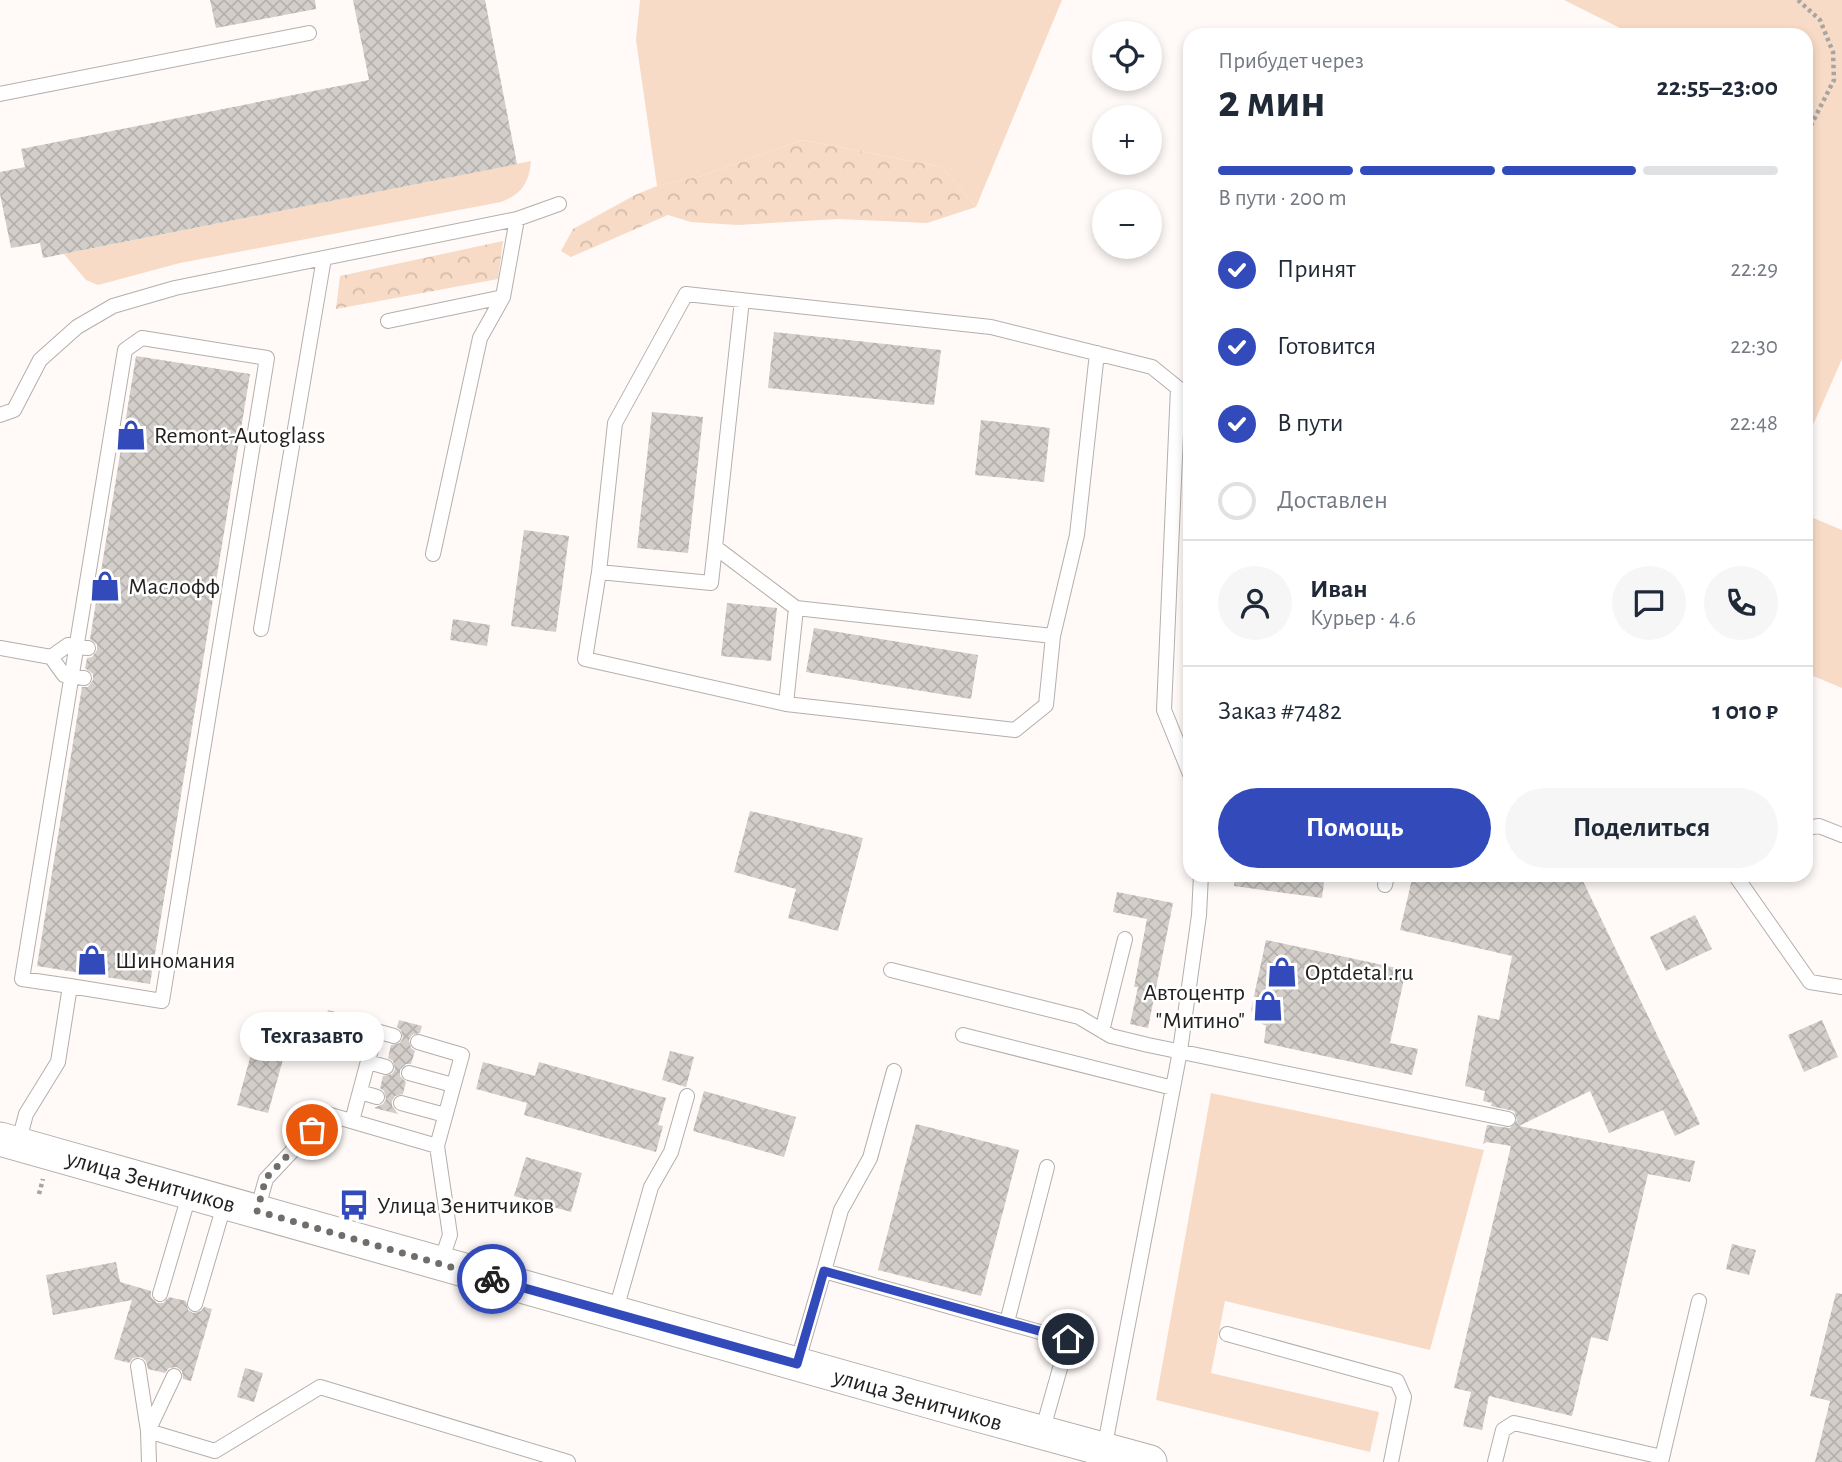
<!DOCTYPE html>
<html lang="ru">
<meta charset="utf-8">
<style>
body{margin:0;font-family:"Alegreya Sans",sans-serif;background:#f6f6f7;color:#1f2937;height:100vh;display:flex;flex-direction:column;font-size:26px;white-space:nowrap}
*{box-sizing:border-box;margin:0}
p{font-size:23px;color:#747a83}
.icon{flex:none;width:38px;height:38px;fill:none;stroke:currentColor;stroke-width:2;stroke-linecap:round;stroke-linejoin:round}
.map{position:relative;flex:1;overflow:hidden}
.panel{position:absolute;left:1183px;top:28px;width:630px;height:854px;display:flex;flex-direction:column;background:#fff;border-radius:21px;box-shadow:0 4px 10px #0003}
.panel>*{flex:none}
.controls{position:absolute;left:1092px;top:21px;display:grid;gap:14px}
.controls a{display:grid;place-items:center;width:70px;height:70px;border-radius:50%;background:#fff;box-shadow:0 4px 10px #0003;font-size:35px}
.pin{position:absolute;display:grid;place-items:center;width:60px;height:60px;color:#fff;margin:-30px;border:4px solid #fff;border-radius:50%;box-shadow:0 2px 7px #0007}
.courier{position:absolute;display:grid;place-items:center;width:70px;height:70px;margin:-35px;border:5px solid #334abb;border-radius:50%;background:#fff;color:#222;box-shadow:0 2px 9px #0007}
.bubble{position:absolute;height:49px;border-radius:24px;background:#fff;box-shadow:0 4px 10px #0003;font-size:23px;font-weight:700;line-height:49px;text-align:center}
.headline em{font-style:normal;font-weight:700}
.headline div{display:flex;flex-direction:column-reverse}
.headline{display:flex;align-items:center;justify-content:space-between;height:119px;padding:0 35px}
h1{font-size:46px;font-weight:700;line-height:52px}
.bar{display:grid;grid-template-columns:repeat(4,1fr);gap:10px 7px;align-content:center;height:84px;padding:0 35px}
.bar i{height:9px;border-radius:5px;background:#e0e1e3}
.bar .current{background:#334abb}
.bar p{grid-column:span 4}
.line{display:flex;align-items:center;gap:18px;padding:0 35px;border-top:2px solid #e0e1e3}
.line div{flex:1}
.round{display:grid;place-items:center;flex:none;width:74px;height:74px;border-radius:37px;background:#f6f6f7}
ol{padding:0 35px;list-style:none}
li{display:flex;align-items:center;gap:21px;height:77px}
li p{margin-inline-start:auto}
li .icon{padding:7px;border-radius:50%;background:#334abb;color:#fff;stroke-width:4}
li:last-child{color:#747a83}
li i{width:38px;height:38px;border:4px solid #e0e1e3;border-radius:50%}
.action{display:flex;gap:14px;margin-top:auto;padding:14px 35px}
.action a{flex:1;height:80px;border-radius:42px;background:#334abb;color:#fff;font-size:28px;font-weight:700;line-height:80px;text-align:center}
.action a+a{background:#f6f6f7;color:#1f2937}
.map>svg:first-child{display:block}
</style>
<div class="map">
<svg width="1842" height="1462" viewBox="0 0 1842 1462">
<defs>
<pattern id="forest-crowns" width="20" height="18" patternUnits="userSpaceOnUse" patternTransform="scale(1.75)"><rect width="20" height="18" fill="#f7dbc6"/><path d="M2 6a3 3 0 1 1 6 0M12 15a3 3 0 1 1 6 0" fill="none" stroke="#d3bcaa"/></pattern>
<pattern id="building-cross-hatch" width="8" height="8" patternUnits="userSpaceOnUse" patternTransform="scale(1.75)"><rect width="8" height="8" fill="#d3ceca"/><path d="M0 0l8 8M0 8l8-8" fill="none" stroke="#b5b1ad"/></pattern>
</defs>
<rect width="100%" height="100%" fill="#fffaf7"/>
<!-- grass -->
<path fill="#f7dbc6" d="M 640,0 L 1062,0 L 976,207 L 942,167 L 803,140 L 701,176 L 657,186 L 636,40 Z
M 1564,0 L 1842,0 L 1842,359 L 1806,441 L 1806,35 L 1634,35 Z
M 531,161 C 529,183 522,194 501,202 L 180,263 L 98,285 L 86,280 L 64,254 Z
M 1806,515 L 1842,530 L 1842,688 L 1806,673 Z
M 1211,1093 L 1484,1150 L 1430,1350 L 1225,1301 L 1211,1373 L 1379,1412 L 1370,1452 L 1156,1400 Z"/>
<!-- forest -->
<path fill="url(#forest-crowns)" d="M 803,140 L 942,167 L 976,207 L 927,223 L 838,219 L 737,225 L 691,222 L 668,215 L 571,257 L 561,251 L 573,229 L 635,195 L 657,186 L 701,176 Z
M 503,241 L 498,279 L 336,309 L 340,276 Z"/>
<!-- building -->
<path fill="url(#building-cross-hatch)" d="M 210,0 L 315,0 L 316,9 L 216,28 Z
M 353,0 L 485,0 L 517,164 L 43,258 L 40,243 L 11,248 L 0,194 L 0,172 L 25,167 L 21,149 L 369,80 Z
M 774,332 L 941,350 L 934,405 L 768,388 Z
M 136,356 L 250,374 L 150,984 L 37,966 L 82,687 L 88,687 L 93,680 L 93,674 L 85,668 L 87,658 L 92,657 L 97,650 L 97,644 L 90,639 Z
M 652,412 L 703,417 L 688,553 L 637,548 Z
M 981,420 L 1050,428 L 1044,482 L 975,475 Z
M 524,530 L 569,536 L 556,632 L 511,626 Z
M 727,603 L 777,608 L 771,661 L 721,656 Z
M 453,619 L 490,625 L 487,646 L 450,640 Z
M 814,628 L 978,655 L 971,699 L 806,672 Z
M 750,811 L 863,838 L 838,931 L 788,918 L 796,889 L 734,872 Z
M 1235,875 L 1325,875 L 1322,898 L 1234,886 Z
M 1413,875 L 1580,875 L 1700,1124 L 1675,1136 L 1663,1110 L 1609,1133 L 1590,1091 L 1519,1126 L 1695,1161 L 1690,1182 L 1648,1174 L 1608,1341 L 1591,1337 L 1572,1416 L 1489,1396 L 1482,1430 L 1463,1426 L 1471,1392 L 1454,1388 L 1511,1146 L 1487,1142 L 1483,1144 L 1487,1125 L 1510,1128 L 1517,1120 L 1514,1111 L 1491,1106 L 1492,1103 L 1483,1101 L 1485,1091 L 1465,1086 L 1478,1015 L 1499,1020 L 1512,956 L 1400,930 Z
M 1117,892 L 1173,903 L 1148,1028 L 1130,1024 L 1138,987 L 1134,987 L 1147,919 L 1113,912 Z
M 1695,915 L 1712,949 L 1666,971 L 1650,937 Z
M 1266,940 L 1406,970 L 1390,1043 L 1418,1049 L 1412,1075 L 1264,1043 L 1266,1026 L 1256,1020 L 1251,1010 Z
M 328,1010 L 358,1018 L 348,1053 L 318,1045 Z
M 399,1020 L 422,1026 L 420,1033 L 412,1035 L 409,1040 L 411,1048 L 415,1051 L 411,1064 L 406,1064 L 400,1070 L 400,1076 L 406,1082 L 403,1094 L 395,1096 L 392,1101 L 392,1106 L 398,1114 L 374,1108 L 383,1104 L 386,1099 L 384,1091 L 380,1088 L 383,1076 L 392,1074 L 395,1069 L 393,1061 L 388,1058 L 391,1045 L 400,1043 L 403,1038 L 401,1030 L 397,1027 Z
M 1822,1020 L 1838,1057 L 1804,1072 L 1788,1035 Z
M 258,1029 L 289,1038 L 268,1113 L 237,1105 Z
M 670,1051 L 694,1057 L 686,1087 L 662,1080 Z
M 483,1062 L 535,1076 L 539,1062 L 666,1098 L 658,1125 L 663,1126 L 656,1152 L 524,1115 L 527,1103 L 476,1089 Z
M 704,1091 L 796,1117 L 784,1157 L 693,1131 Z
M 916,1124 L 1019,1150 L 981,1296 L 878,1270 Z
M 526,1157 L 582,1173 L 571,1212 L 514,1196 Z
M 1732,1244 L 1756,1250 L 1749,1275 L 1726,1269 Z
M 116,1262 L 120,1282 L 151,1291 L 151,1297 L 157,1303 L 163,1303 L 169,1297 L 186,1301 L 188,1310 L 193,1313 L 201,1311 L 204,1307 L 212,1309 L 191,1381 L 183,1379 L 182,1371 L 177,1367 L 169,1368 L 165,1373 L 148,1369 L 146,1361 L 141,1357 L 133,1358 L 129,1363 L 114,1359 L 132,1300 L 53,1315 L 46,1275 Z
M 1836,1293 L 1842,1294 L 1842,1462 L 1815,1462 L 1830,1401 L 1810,1396 Z
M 245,1368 L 263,1373 L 254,1402 L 237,1397 Z"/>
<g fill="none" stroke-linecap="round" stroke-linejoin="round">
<!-- service casing -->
<g stroke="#b4afab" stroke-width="16">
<path id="service" d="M 0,94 L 309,33
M 742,300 L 715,547 L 796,608 L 1053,636 L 1077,535 L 1097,353
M 388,321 L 503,297
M 0,415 L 14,410 L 40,360 L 77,327 L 113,306 L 175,288 L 517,219 L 559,204
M 433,554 L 480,338 L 503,297 L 517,219
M 599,572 L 711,583 L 715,547
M 261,629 L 324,258
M 1053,636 L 1046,705 L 1015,730 L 786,704 L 585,659 L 599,572 L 615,423 L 686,294 L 991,327 L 1152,367 L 1178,388 L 1164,710 L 1190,774
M 0,648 L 51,657 L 68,645 L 88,648
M 51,657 L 64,675 L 84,678
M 786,704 L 796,608
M 1806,828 L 1819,826 L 1842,835
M 1735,875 L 1810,982 L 1842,987
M 1385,885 L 1387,875
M 891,970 L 1079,1017 L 1111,1036 L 1148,1045 L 1508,1119
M 1102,1031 L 1125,939
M 963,1035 L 1173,1088
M 418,1042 L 462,1055 L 437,1146
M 368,1062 L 386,1067
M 409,1073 L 453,1085
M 360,1092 L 377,1097
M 401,1103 L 445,1115
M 352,1121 L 376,1031 L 394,1036
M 18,1144 L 26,1114 L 58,1062 L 70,986 L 162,1001 L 267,358 L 142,338 L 125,350 L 22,979 L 70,986
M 257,1211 L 266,1179 L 327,1114 L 437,1146 L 450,1235 L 440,1264
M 824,1271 L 841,1210 L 870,1158 L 894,1071
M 160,1294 L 190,1192
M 195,1304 L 225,1202
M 615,1313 L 651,1187 L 671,1152 L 687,1096
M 1007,1322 L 1047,1167
M 1227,1334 L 1397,1381 L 1404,1397 L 1391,1462
M 797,1364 L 824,1271 L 1068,1340 L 1042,1432
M 138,1366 L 148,1431 L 149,1462
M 148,1431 L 215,1451 L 320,1387 L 568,1462
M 148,1431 L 174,1376
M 1104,1450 L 1180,1051 L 1199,915 L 1201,875
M 1495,1462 L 1503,1430 L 1514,1423 L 1662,1457
M 1661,1462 L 1699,1301"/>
</g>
<!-- tertiary casing -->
<g stroke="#b4afab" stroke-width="35">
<path id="tertiary" d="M 0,1139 L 967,1412 L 1150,1462"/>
</g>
<!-- path -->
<path stroke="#a8a4a1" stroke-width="4.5" stroke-dasharray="3.5 3.5" stroke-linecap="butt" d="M 1798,0 L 1820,20 L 1833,52 L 1834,80 L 1806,135
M 39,1194 L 43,1179"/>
<!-- service -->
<use href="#service" stroke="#fff" stroke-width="14"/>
<!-- tertiary -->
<use href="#tertiary" stroke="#fff" stroke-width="33"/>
</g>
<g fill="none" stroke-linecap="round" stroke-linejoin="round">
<!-- done -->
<path stroke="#706d6b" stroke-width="7" stroke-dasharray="0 12.6" d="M 312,1130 L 266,1178 L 257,1211 L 492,1279"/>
<!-- route -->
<path stroke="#334abb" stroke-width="9" d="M 492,1279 L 797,1364 L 824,1271 L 1068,1339"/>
</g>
<!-- icons -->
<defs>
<g id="shop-bare" transform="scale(2.415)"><path d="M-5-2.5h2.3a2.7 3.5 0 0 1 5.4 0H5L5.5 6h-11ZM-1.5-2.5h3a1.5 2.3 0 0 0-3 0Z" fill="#334abb" stroke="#fff" stroke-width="2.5" paint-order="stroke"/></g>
<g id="bus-bare" transform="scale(2.415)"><path d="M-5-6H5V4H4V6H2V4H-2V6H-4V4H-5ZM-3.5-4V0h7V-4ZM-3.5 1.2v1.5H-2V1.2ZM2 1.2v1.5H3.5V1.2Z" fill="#334abb" stroke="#fff" stroke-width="2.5" paint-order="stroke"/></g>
</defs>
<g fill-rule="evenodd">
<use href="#shop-bare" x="131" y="435"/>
<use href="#shop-bare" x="105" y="586"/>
<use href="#shop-bare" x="92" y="960"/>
<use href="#shop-bare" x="1282" y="972"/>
<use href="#shop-bare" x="1268" y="1006"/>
<use href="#bus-bare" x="354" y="1205"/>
</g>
<g text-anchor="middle" stroke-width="5" stroke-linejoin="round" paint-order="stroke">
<!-- poi labels -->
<g font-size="24" fill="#23211f" stroke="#fff" text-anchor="start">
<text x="154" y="443">Remont-Autoglass</text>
<text x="128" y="594">Маслофф</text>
<text x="115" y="968">Шиномания</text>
<text x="1305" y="980">Optdetal.ru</text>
<text x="1245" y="1000" text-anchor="end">Автоцентр<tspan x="1245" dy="28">"Митино"</tspan></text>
<text x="377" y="1213">Улица Зенитчиков</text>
</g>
<!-- street labels -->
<g font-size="24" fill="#23211f" stroke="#fff">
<text transform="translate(151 1181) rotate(16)" y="8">улица Зенитчиков</text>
<text transform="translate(918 1399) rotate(16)" y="8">улица Зенитчиков</text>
</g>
</g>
</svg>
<div class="controls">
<a><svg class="icon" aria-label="locate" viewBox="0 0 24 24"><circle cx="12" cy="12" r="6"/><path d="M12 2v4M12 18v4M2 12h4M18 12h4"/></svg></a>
<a>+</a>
<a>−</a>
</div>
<div class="pin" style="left:312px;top:1130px;background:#ea580c"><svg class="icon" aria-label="bag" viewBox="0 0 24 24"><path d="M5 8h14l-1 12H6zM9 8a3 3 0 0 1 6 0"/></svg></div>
<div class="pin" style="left:1068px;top:1339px;background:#1f2937"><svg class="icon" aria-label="home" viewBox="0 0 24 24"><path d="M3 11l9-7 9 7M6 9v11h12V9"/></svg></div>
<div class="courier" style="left:492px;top:1279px"><svg class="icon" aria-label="bike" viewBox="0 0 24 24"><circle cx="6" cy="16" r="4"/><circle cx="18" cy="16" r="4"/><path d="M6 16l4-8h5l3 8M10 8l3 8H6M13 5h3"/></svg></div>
<div class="bubble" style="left:240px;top:1012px;width:144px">Техгазавто</div>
<section class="panel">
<div class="headline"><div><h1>2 мин</h1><p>Прибудет через</p></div><em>22:55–23:00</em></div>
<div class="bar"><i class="current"></i><i class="current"></i><i class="current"></i><i></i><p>В пути · 200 m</p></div>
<ol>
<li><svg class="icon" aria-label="check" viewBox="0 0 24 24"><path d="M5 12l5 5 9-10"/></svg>Принят<p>22:29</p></li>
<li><svg class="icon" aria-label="check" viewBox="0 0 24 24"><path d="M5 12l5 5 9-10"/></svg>Готовится<p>22:30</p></li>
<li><svg class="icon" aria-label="check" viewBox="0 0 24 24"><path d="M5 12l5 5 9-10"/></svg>В пути<p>22:48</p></li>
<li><i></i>Доставлен</li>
</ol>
<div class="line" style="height:126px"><a class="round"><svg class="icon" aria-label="person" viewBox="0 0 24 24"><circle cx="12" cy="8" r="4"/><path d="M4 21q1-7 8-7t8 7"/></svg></a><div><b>Иван</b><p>Курьер · 4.6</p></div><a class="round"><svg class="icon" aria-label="chat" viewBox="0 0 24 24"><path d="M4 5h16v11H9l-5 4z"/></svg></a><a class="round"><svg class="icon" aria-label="phone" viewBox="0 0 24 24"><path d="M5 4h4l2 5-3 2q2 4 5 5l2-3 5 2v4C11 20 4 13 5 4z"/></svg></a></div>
<div class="line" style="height:91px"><div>Заказ #7482</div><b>1 010 ₽</b></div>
<div class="action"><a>Помощь</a><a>Поделиться</a></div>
</section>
</div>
